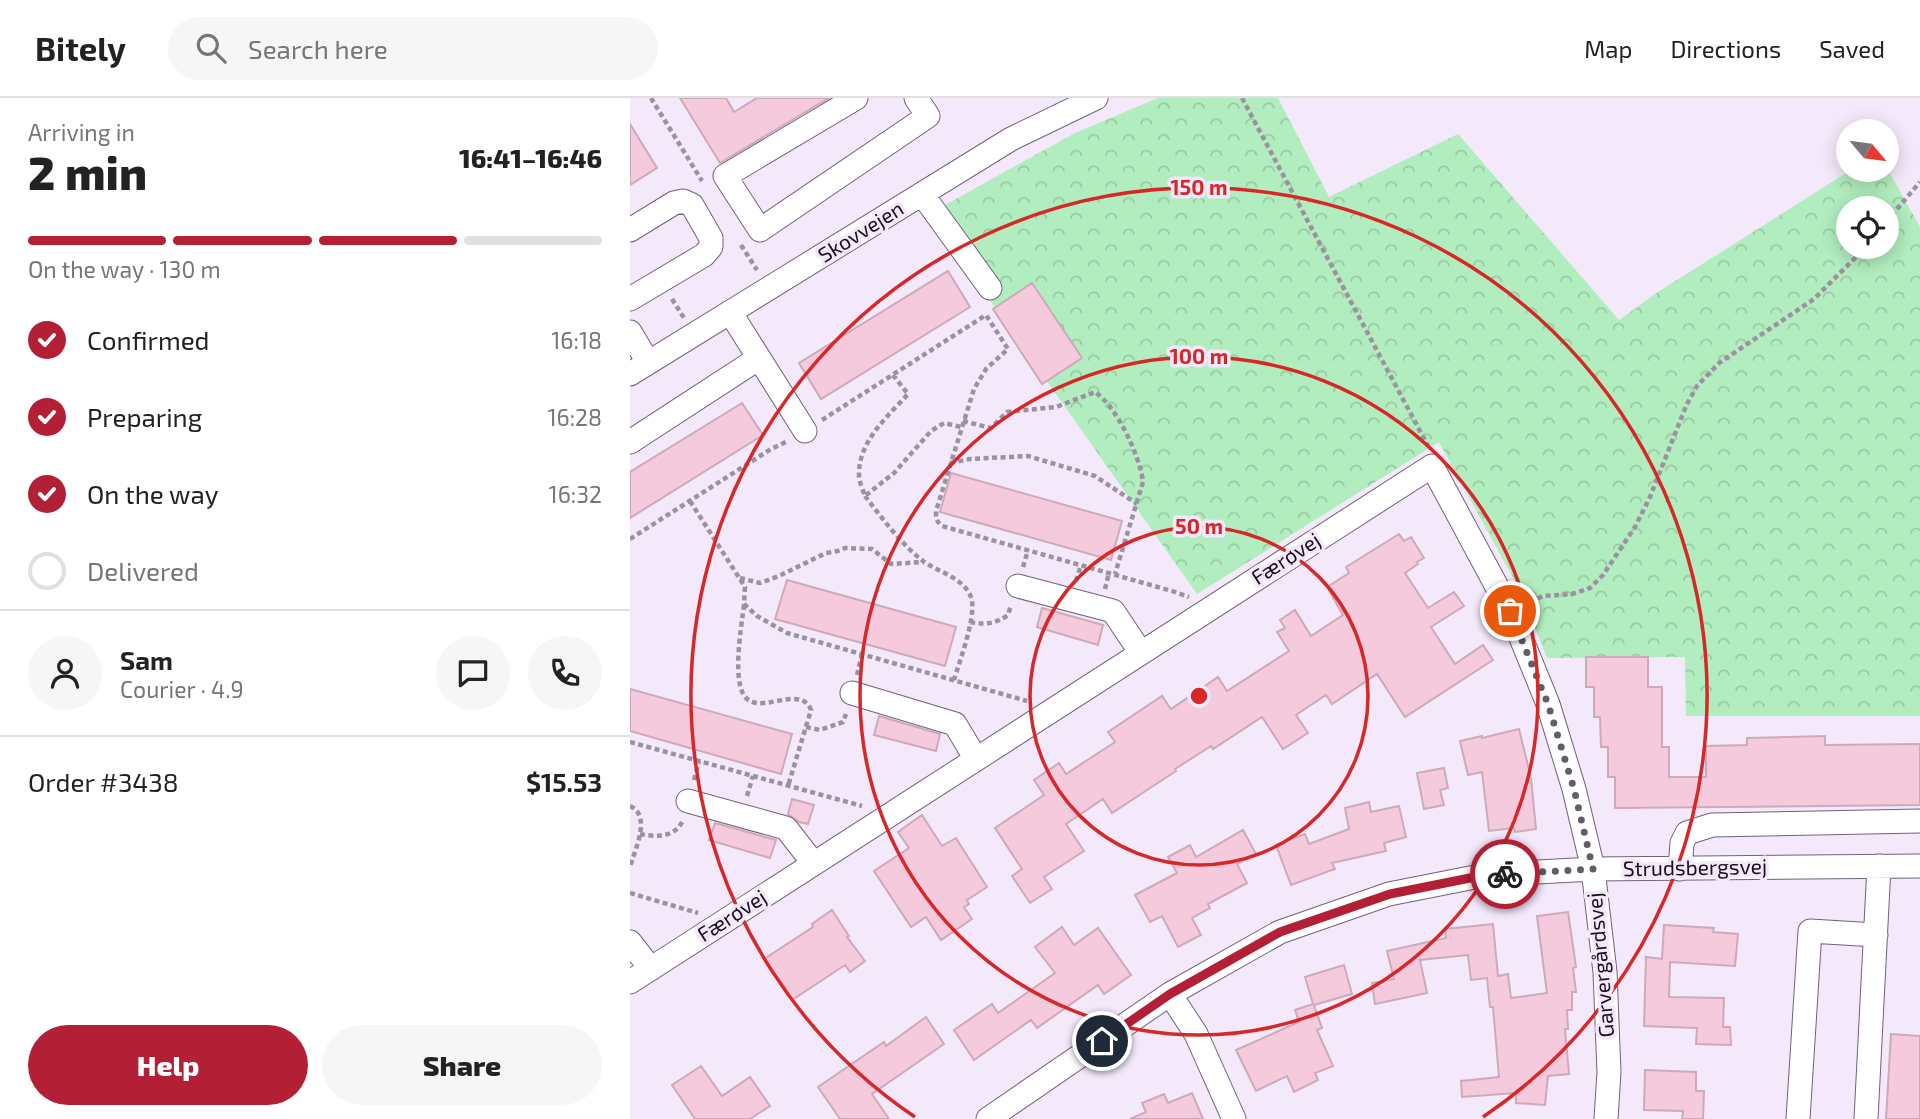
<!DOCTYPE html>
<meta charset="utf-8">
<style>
body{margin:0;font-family:"Exo 2",sans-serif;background:#f6f6f6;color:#222;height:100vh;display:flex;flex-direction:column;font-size:26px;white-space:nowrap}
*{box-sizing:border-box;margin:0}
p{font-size:23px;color:#767676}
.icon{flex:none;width:38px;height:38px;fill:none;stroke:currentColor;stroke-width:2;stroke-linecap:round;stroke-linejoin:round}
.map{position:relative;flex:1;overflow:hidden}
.drawer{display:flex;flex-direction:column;background:#fff;width:630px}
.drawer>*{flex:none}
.needle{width:46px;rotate:119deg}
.controls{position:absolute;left:1206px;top:21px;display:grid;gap:14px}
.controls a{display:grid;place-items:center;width:63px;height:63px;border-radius:50%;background:#fff;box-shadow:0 4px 18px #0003;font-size:35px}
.pin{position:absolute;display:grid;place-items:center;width:60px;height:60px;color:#fff;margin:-30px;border:4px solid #fff;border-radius:50%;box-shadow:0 2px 7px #0007}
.courier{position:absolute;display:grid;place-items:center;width:70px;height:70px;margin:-35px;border:5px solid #b32036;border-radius:50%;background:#fff;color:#222;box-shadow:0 2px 9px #0007}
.head em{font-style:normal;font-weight:800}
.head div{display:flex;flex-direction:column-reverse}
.head{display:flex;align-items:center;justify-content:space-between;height:119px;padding:0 28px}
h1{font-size:46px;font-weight:800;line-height:52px}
.bar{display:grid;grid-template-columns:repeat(4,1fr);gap:10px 7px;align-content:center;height:84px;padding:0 28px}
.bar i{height:9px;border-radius:5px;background:#e0e0e0}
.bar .active{background:#b32036}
.bar p{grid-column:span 4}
.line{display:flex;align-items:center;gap:18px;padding:0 28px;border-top:2px solid #e0e0e0}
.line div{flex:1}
.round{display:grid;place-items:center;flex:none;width:74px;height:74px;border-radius:37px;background:#f6f6f6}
ol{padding:0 28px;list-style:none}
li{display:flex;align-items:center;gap:21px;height:77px}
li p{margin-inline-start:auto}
li .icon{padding:7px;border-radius:50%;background:#b32036;color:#fff;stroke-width:4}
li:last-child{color:#767676}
li i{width:38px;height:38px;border:4px solid #e0e0e0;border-radius:50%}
.cta{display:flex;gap:14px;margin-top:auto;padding:14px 28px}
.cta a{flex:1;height:80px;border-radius:42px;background:#b32036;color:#fff;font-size:28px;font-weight:800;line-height:80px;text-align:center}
.cta a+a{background:#f6f6f6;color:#222}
header{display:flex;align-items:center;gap:42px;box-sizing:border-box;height:98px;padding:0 35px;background:#fff;border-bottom:2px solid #e0e0e0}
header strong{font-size:33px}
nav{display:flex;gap:38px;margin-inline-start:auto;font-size:24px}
.search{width:490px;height:63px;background:#f6f6f6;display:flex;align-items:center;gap:18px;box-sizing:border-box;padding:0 24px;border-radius:38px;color:#767676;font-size:26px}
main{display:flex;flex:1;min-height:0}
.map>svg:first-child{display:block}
</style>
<header>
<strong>Bitely</strong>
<div class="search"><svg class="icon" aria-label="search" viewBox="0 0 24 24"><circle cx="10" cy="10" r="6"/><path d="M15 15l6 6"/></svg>Search here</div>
<nav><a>Map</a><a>Directions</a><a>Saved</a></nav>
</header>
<main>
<section class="drawer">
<div class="head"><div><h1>2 min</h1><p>Arriving in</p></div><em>16:41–16:46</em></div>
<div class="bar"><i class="active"></i><i class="active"></i><i class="active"></i><i></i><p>On the way · 130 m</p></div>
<ol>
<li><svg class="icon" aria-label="check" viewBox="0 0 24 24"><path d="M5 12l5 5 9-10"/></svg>Confirmed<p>16:18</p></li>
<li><svg class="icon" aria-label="check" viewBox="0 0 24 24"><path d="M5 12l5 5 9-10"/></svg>Preparing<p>16:28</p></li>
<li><svg class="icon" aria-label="check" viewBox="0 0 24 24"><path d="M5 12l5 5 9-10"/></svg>On the way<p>16:32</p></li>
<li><i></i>Delivered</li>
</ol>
<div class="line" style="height:126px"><a class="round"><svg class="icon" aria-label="person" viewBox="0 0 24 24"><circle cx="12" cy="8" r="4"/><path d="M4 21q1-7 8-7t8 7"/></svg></a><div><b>Sam</b><p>Courier · 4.9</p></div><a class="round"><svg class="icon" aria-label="chat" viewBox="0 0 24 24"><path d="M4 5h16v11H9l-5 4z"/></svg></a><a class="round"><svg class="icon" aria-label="phone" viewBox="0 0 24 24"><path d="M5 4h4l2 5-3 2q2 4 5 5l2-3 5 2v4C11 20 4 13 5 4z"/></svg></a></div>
<div class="line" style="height:91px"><div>Order #3438</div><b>$15.53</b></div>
<div class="cta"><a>Help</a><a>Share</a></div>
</section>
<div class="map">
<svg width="1290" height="1021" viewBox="0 0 1290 1021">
<defs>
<pattern id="park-crowns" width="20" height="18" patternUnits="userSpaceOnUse" patternTransform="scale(1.75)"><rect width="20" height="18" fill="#b1edbe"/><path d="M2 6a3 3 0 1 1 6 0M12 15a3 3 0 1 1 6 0" fill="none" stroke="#98caa3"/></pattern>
</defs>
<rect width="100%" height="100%" fill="#f4e8fb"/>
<!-- park -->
<path fill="url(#park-crowns)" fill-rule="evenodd" d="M 528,0 L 648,0 L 699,99 L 828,36 L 989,222 L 1028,194 L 1221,72 L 1257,70 L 1290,129 L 1290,618 L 1056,618 L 1055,559 L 917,560 L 889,491 L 809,344 L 567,496 L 299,116 L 445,35 ZM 1218,110 L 1256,110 L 1256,149 L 1218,149 Z"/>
<!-- building -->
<path fill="#f6cadd" stroke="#cdaab9" stroke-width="2" d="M 50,0 L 96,0 L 104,14 L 127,0 L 199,0 L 90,65 Z
M 0,26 L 27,70 L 0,87 Z
M 318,173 L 340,209 L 191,301 L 169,265 Z
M 402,185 L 452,260 L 412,286 L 363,211 Z
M 112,305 L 133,337 L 0,420 L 0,374 Z
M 321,375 L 492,423 L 481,462 L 310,414 Z
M 769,436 L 774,443 L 781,439 L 794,460 L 787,464 L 788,466 L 775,475 L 798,510 L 824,494 L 834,508 L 801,529 L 825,566 L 853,547 L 863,562 L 775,619 L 747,576 L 702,606 L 696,597 L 666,617 L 678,635 L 653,651 L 632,619 L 583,651 L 581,648 L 545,671 L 546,673 L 482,715 L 473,701 L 436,726 L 454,753 L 414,779 L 422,791 L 400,805 L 382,778 L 392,771 L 365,730 L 414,697 L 404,682 L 429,665 L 436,676 L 485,644 L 478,634 L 532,598 L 541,611 L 588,579 L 597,593 L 659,553 L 647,534 L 655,530 L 650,522 L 665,512 L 681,538 L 713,517 L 697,489 L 719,475 L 716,469 Z
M 157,482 L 326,529 L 315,568 L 145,521 Z
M 412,510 L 473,527 L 468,547 L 407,529 Z
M 956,559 L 1018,559 L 1018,589 L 1032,589 L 1032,649 L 1039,649 L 1039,679 L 1076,679 L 1076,648 L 1117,647 L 1117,640 L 1195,638 L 1195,647 L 1290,646 L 1290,707 L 985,710 L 985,679 L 978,679 L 978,649 L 971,649 L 970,619 L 964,619 L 964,589 L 956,589 Z
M 0,591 L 162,636 L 151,676 L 0,633 Z
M 249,618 L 310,636 L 306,653 L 244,637 Z
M 889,631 L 901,680 L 906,731 L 885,734 L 884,730 L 859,733 L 852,674 L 838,677 L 830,643 L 852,638 L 852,640 Z
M 814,670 L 818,690 L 810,692 L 814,707 L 794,711 L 787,675 Z
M 162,701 L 184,707 L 178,726 L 169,724 L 158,716 Z
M 739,704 L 741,714 L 769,708 L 776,739 L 754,745 L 756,753 L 702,765 L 705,771 L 661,787 L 646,747 L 675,736 L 679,746 L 719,731 L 715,710 Z
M 292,717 L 312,748 L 326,740 L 357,789 L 337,802 L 339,806 L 334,809 L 342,821 L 311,842 L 296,819 L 281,829 L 244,773 L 279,750 L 268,734 Z
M 85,725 L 146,742 L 140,760 L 79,742 Z
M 613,732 L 626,756 L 607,766 L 617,785 L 578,806 L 580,810 L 562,820 L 571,837 L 548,849 L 532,818 L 520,824 L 505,797 L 547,775 L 538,759 L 560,747 L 566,759 Z
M 202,812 L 219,838 L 217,839 L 235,863 L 220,874 L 215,867 L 162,902 L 134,861 L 183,829 L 182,826 Z
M 938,814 L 946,869 L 943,870 L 946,894 L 942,894 L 942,912 L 937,912 L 938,931 L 935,931 L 939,976 L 918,978 L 915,1007 L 886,1005 L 886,995 L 832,999 L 831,983 L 869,979 L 863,909 L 860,909 L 857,880 L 841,882 L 838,857 L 790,862 L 797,895 L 745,906 L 742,885 L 764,881 L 757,853 L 816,840 L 815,831 L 863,826 L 868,878 L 878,876 L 881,900 L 917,895 L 907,818 Z
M 1034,827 L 1084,830 L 1083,834 L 1108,836 L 1105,868 L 1040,864 L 1039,899 L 1094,900 L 1093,929 L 1100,929 L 1101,947 L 1066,946 L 1067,930 L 1014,928 L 1016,859 L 1032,861 Z
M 432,829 L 444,847 L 468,830 L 501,877 L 474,896 L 468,887 L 407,930 L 401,922 L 344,962 L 324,932 L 362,906 L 368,915 L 425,875 L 405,849 Z
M 714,867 L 722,896 L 684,907 L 692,930 L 687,932 L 703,968 L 685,975 L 688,982 L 664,994 L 657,978 L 626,993 L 606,952 L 669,924 L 665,912 L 683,906 L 675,879 Z
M 296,919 L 314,946 L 242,996 L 259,1021 L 210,1021 L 188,989 L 254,944 L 256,948 Z
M 1261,936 L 1290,938 L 1290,1021 L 1256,1021 Z
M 71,968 L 92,998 L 120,979 L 140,1008 L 120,1021 L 65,1021 L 42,987 Z
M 1015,972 L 1066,974 L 1066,993 L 1074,993 L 1073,1021 L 1052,1021 L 1053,1013 L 1014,1012 Z
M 562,995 L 573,1021 L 500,1021 L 516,1014 L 512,1005 L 534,996 L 538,1005 Z"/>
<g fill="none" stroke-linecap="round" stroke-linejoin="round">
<!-- minor casing -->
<g stroke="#72617c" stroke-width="25">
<path id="minor" d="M 226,0 L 95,78 L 130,132 L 298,18 L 286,0
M 292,96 L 360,190
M 0,132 L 44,105 L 53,103 L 62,107 L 81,140 L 81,149 L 74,157 L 0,201
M 100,214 L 175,333
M 0,234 L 18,264
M 0,276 L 381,41 L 466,0
M 0,344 L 129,260
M 388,488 L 483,513 L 511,555
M 222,595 L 325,626 L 346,661
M 58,703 L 156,730 L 184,766
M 1050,771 L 1052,745 L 1057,735 L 1082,727 L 1290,723
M 0,844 L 21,871
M 0,884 L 802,368 L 880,513 L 918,606 L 944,691 L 963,771 L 975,874 L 979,974 L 976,1021
M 540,896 L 566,936 L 604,1021
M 358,1021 L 540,896 L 650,834 L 759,796 L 855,777 L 963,771 L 1290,768
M 1168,1021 L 1180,833 L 1246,837
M 1236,1021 L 1249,768"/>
</g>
<!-- path -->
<path stroke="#9b91a1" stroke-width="4.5" stroke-dasharray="5 3.5" stroke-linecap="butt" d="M 21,0 L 72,83
M 612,0 L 798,348
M 1256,124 L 1290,84
M 111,147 L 127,172
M 42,201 L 54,220
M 263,277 L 278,296 C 258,318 228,344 229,377 C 229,384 233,392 235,398 L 264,375 L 301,333 L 314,325 L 331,329
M 192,322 L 356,217 L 378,251 L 356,271 L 344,291 L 306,413 C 306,420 306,423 312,428 L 542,493 L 559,499
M 333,323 L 361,330 L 377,314 L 426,309 L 465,294 C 487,309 510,358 513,384 L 485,476
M 320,365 L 340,361 L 398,358 L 465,378 L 507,406
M 235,398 C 252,420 271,446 293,463 C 308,474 338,481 342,503 C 345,522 330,562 324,582
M 60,403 L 115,489 L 114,506 L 127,518 L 157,535 L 397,603
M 0,441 L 141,351 L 158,343
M 393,469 L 398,452
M 110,480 L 130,485 L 149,478 L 196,455 L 208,453 L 215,450 L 242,451 L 261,466 L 294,464
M 446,483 L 451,467
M 475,491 L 479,475
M 900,504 L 913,498 L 942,496 L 960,490 L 973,477 L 1005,429 L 1020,399 L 1056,308 L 1067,288 L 1089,265 L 1184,201 L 1236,149
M 114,507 C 112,526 99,593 120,603 C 137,612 172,588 181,612 L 158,688
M 340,524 C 355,527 365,526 378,517 L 381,507
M 227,577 L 232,556
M 176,629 L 190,632 L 213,624 L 216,616
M 0,644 L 232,708
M 64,682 L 69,663
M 117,698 L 123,678
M 0,708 C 22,718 5,751 0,769
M 10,736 C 25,739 44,740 52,724
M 0,795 L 68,815"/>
<!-- minor -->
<use href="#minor" stroke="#fff" stroke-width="23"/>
</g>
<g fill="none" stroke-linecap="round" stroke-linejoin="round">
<!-- done -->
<path stroke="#655c6a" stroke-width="7" stroke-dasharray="0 12.6" d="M 875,776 L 963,771 L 944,691 L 918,606 L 880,513"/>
<!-- route -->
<path stroke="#b32036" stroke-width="9" d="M 472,943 L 540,896 L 650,834 L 760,796 L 855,777 L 875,776"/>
</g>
<!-- distance rings -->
<g fill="none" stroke="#d62828" stroke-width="3.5">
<circle cx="569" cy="598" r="169"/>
<circle cx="569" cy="598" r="339"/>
<path d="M285 1019A508 508 0 1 1 853 1019"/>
</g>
<g text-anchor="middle" stroke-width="7" stroke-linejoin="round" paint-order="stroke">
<!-- street labels -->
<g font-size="21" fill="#18111c" stroke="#f4e8fb">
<text transform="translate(231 134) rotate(-32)" y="7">Skovvejen</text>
<text transform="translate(656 461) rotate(-33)" y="7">Færøvej</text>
<text transform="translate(1065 770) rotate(-1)" y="7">Strudsbergsvej</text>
<text transform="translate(102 818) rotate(-33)" y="7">Færøvej</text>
<text transform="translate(971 867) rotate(-95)" y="7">Garvergårdsvej</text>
</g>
</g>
<circle cx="569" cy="598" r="10" fill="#d62828" stroke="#f4e8fb" stroke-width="3.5"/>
<g font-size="21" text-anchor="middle" font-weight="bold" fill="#d62828" stroke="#f4e8fb" stroke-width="7" stroke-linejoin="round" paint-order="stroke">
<text x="569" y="97">150 m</text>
<text x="569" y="266">100 m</text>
<text x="569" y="436">50 m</text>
</g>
</svg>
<div class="controls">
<a><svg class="needle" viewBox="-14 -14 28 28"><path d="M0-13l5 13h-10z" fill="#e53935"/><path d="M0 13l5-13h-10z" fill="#767676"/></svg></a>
<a><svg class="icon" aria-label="locate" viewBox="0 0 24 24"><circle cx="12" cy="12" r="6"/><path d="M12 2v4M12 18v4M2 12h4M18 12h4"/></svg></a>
</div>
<div class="pin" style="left:880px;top:513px;background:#ea580c"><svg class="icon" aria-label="bag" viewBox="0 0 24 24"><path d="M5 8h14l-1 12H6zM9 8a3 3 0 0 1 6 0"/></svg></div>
<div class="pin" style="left:472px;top:943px;background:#1f2937"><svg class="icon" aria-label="home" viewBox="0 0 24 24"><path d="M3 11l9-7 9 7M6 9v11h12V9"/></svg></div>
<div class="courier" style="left:875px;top:776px"><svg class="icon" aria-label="bike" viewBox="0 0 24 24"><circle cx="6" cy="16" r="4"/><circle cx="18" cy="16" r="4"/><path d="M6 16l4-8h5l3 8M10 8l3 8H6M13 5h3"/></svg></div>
</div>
</main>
